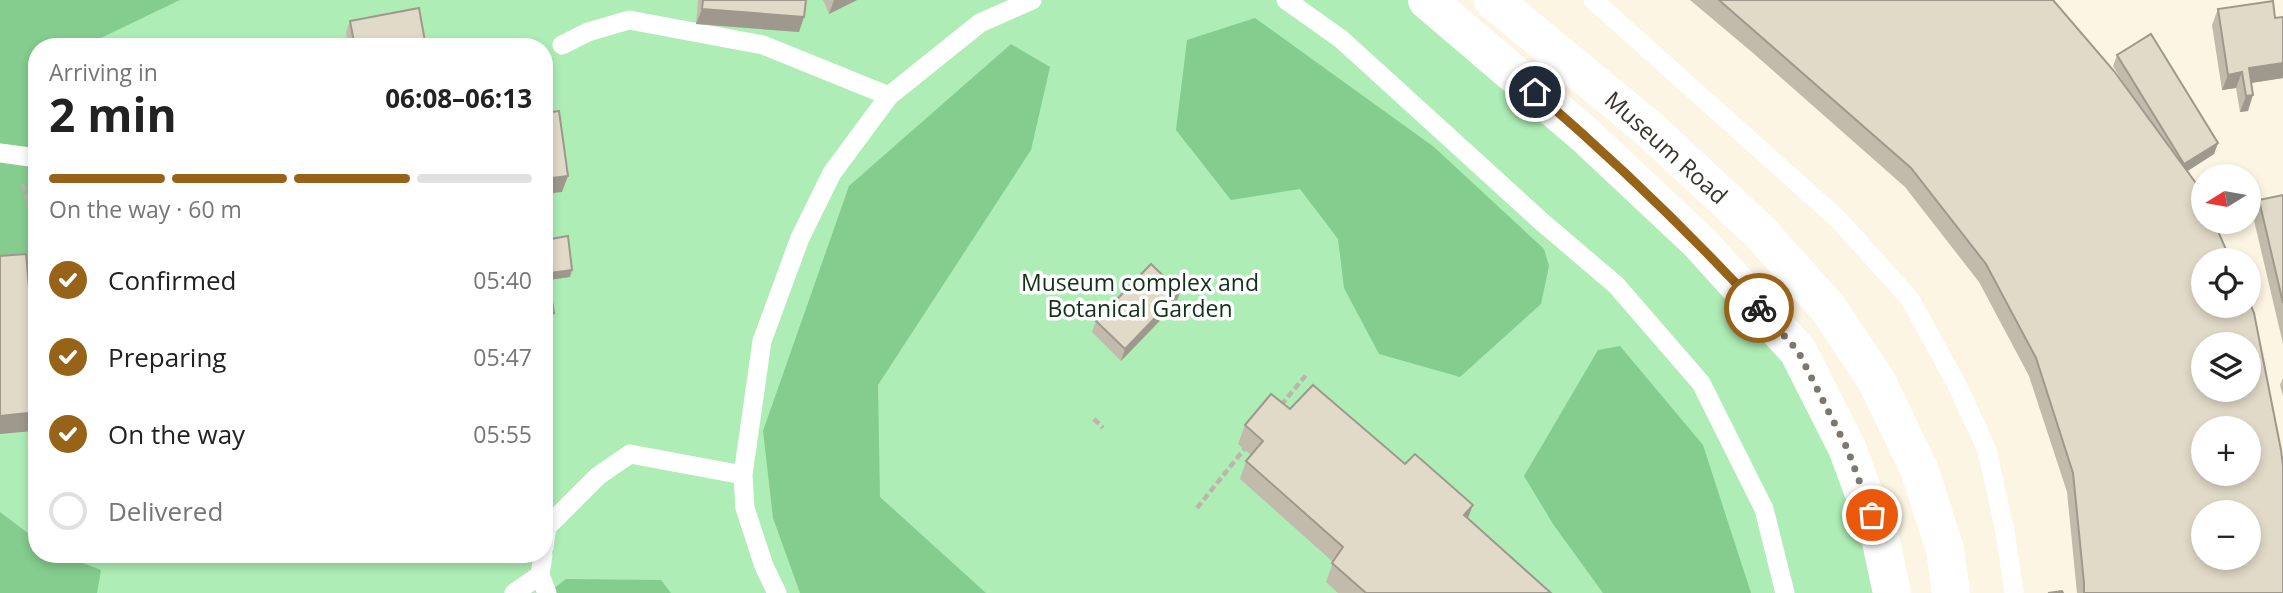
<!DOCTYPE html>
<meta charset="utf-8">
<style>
body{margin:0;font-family:"Open Sans",sans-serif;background:#f6f6f6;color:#222;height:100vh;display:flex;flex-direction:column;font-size:26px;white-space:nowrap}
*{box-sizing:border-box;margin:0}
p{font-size:23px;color:#767676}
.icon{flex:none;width:38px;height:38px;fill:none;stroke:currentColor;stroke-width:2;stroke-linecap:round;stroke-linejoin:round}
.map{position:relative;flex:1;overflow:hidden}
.sheet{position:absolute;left:28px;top:38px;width:525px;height:525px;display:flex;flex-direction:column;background:#fff;border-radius:28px;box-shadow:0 4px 10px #0003}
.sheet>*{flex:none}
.needle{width:46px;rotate:259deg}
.fabs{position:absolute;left:2191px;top:164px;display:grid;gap:14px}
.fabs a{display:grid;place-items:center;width:70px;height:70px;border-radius:50%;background:#fff;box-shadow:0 4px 10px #0003;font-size:35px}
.pin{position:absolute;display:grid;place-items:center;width:60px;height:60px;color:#fff;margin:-30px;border:4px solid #fff;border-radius:50%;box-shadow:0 2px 7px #0007}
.courier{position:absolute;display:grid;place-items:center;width:70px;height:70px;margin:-35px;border:5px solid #976318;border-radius:50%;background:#fff;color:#222;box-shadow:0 2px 9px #0007}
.head em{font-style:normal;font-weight:700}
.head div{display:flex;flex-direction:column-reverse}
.head{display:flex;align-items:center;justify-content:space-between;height:119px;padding:0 21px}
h1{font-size:46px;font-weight:700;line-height:52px}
.bar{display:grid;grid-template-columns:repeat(4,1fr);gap:10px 7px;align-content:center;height:84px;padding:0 21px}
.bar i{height:9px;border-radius:5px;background:#e0e0e0}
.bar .active{background:#976318}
.bar p{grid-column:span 4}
ol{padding:0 21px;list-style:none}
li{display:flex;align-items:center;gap:21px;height:77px}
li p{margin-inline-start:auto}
li .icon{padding:7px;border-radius:50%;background:#976318;color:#fff;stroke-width:4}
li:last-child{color:#767676}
li i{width:38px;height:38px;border:4px solid #e0e0e0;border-radius:50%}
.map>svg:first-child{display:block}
</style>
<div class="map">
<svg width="2283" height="593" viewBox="0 0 2283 593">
<rect width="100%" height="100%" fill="#fdf5e3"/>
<!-- green -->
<path fill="#aeedb6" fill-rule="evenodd" d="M 0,0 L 1414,0 L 1798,351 L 1882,593 L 0,593 ZM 37,47 L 544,47 L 544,555 L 37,555 Z"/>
<!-- forest -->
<path fill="#84cd8e" d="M 0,0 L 180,0 L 82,47 L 37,47 L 37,308 L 0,262 Z
M 1255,18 L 1434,147 L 1544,249 L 1549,266 L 1541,304 L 1460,377 L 1379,354 L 1344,288 L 1338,239 L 1300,189 L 1231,200 L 1176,130 L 1187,40 Z
M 1011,44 L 1050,67 L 1031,150 L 878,385 L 880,497 L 986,593 L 800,593 L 773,518 L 763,431 L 849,186 Z
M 1620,346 L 1703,445 L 1751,593 L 1603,593 L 1553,524 L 1524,476 L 1598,350 Z
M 0,512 L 37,540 L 37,555 L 62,555 L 101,570 L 97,593 L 0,593 Z
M 566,579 L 661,580 L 671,593 L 548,593 Z"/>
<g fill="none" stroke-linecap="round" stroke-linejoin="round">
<!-- path -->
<path stroke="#bdb6a8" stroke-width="4.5" stroke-dasharray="7 3.5" stroke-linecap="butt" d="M 23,184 L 29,207 L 37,220
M 1194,279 L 1207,292
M 1281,405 L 1307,374
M 1094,419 L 1103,428
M 1197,508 L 1246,447"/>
<!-- lane -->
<path stroke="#fff" stroke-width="19" d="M 1286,0 L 1341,39 L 1542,222 L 1616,285 L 1701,383 L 1764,509 L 1785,593
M 1593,0 L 1839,220 L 1910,299 L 1956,383 L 1987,450 L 2005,531 L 2014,593
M 562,45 L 588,32 L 629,20 L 763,45 L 889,96
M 0,153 L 37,158
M 544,547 L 547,527 L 598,476 L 630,454 L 743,475
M 543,555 L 540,575 L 547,593
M 514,593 L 540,575
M 777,593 L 764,566 L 745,508 L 743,475 L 762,341 L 800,238 L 832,173 L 889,96 L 980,23 L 1032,0"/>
<!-- primary -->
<path stroke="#fff" stroke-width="38" d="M 1427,0 L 1585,135 L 1699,242 L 1798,351 L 1847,448 L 1880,537 L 1892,593
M 1493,0 L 1648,128 L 1758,230 L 1828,308 L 1876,380 L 1919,469 L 1945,549 L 1951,593"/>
</g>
<!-- wall -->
<path fill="#c2bbac" d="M 698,0 L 806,0 L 799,32 L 696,24 Z
M 823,0 L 857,0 L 829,14 Z
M 1690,0 L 2053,0 L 2122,81 L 2113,66 L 2117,55 L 2218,143 L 2214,154 L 2187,171 L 2283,593 L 2077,593 L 2067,492 L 2029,376 L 1979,282 L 1905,187 L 1753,53 Z
M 2218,9 L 2275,18 L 2283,17 L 2283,78 L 2252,83 L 2248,111 L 2240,112 L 2236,88 L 2222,90 L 2212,25 Z
M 350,21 L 426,47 L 348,47 L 346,32 Z
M 2283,195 L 2283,344 L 2253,216 L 2259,200 Z
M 545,240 L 570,277 L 549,280 L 554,313 L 548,328 L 544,329 L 544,242 Z
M 1176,304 L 1121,361 L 1092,332 L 1096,321 Z
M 2283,378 L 2283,396 L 2280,385 Z
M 1290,409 L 1468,518 L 1551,593 L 1338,593 L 1326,582 L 1333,562 L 1240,479 L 1246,461 L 1251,455 L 1238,444 L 1245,425 Z"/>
<!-- shaded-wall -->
<path fill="#9e998c" d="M 834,0 L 857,0 L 829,14 Z
M 702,9 L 804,17 L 799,32 L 696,24 Z
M 2283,63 L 2283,78 L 2244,84 L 2249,68 Z
M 2242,72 L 2236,88 L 2222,90 L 2228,75 Z
M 2253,95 L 2248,111 L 2240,112 L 2246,96 Z
M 2218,143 L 2214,154 L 2180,176 L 2184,164 Z
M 568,176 L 562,192 L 544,194 L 544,179 Z
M 572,270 L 570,277 L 548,280 L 550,273 Z
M 1180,292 L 1176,304 L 1121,361 L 1125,349 Z
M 554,313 L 548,328 L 544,329 L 544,314 Z
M 37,412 L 37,420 L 33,431 L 0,434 L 0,416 Z
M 1473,505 L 1466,523 L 1464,515 Z"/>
<!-- building -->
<path fill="#e2dac8" stroke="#9e998c" stroke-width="2" fill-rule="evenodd" d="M 703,0 L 806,0 L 804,17 L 702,9 Z
M 1719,0 L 2053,0 L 2114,71 L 2198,186 L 2203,198 L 2203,222 L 2214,222 L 2231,261 L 2203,261 L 2203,306 L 2249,306 L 2249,301 L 2254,313 L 2281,450 L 2283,466 L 2283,593 L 2084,593 L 2084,583 L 2073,473 L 2036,358 L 1986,264 L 1911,168 ZM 2203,345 L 2249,345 L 2249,390 L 2203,390 ZM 2203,429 L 2249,429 L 2249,474 L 2203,474 ZM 2203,513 L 2249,513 L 2249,558 L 2203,558 Z
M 2273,1 L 2275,18 L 2283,17 L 2283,63 L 2249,68 L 2253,95 L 2246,96 L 2242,72 L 2228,75 L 2218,9 Z
M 419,8 L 426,47 L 355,47 L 350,21 Z
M 2151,34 L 2218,143 L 2184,164 L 2117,55 Z
M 559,111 L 568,176 L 544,179 L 544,113 Z
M 2283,195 L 2283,303 L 2259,200 Z
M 568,236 L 572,270 L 550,273 L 545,240 Z
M 544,251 L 554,313 L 544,314 Z
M 26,254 L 37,379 L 37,412 L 0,416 L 0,256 Z
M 1151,264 L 1180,292 L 1125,349 L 1096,321 Z
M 1313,385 L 1405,464 L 1415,454 L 1473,505 L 1464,515 L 1551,593 L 1366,593 L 1332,563 L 1343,547 L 1246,461 L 1263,441 L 1245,425 L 1271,394 L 1290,409 Z
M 2062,591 L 2063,593 L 2048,593 Z"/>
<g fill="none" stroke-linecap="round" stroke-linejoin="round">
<!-- done -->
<path stroke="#7d786d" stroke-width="7" stroke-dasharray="0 12.6" d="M 1759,308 L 1798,351 L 1847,448 L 1872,515"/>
<!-- route -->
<path stroke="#976318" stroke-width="9" d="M 1535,92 C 1614,160 1688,231 1759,308"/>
</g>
<g text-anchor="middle" stroke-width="7" stroke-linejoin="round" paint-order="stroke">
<!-- street labels -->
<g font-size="23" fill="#38342d" stroke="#fff">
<text transform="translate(1666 148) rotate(42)" y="8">Museum Road</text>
</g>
<!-- park labels -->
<g font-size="23" fill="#133219" stroke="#fff">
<text x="1140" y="291">Museum complex and<tspan x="1140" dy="26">Botanical Garden</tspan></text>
</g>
</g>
</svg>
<div class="fabs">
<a><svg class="needle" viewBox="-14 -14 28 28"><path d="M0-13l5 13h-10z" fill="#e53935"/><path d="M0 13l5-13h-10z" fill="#767676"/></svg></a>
<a><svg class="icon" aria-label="locate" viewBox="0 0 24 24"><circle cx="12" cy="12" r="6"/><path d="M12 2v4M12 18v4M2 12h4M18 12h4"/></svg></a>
<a><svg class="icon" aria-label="layers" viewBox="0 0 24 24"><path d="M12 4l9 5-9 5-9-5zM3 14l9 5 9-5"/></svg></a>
<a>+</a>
<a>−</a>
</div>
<div class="pin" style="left:1872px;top:515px;background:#ea580c"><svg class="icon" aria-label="bag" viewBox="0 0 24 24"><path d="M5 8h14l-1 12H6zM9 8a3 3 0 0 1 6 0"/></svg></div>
<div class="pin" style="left:1535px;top:92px;background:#1f2937"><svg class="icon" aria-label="home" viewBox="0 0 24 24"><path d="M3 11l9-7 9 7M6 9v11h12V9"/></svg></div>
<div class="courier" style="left:1759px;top:308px"><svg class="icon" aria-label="bike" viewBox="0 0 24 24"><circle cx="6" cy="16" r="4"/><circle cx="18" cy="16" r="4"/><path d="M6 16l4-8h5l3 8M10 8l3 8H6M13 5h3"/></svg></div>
<section class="sheet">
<div class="head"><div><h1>2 min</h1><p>Arriving in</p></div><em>06:08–06:13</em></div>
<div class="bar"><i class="active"></i><i class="active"></i><i class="active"></i><i></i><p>On the way · 60 m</p></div>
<ol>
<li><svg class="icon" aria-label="check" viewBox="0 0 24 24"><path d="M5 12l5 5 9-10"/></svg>Confirmed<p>05:40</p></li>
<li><svg class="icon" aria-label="check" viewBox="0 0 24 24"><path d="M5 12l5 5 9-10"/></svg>Preparing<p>05:47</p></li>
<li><svg class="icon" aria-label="check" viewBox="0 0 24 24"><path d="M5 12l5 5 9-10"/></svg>On the way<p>05:55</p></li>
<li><i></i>Delivered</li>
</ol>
</section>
</div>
